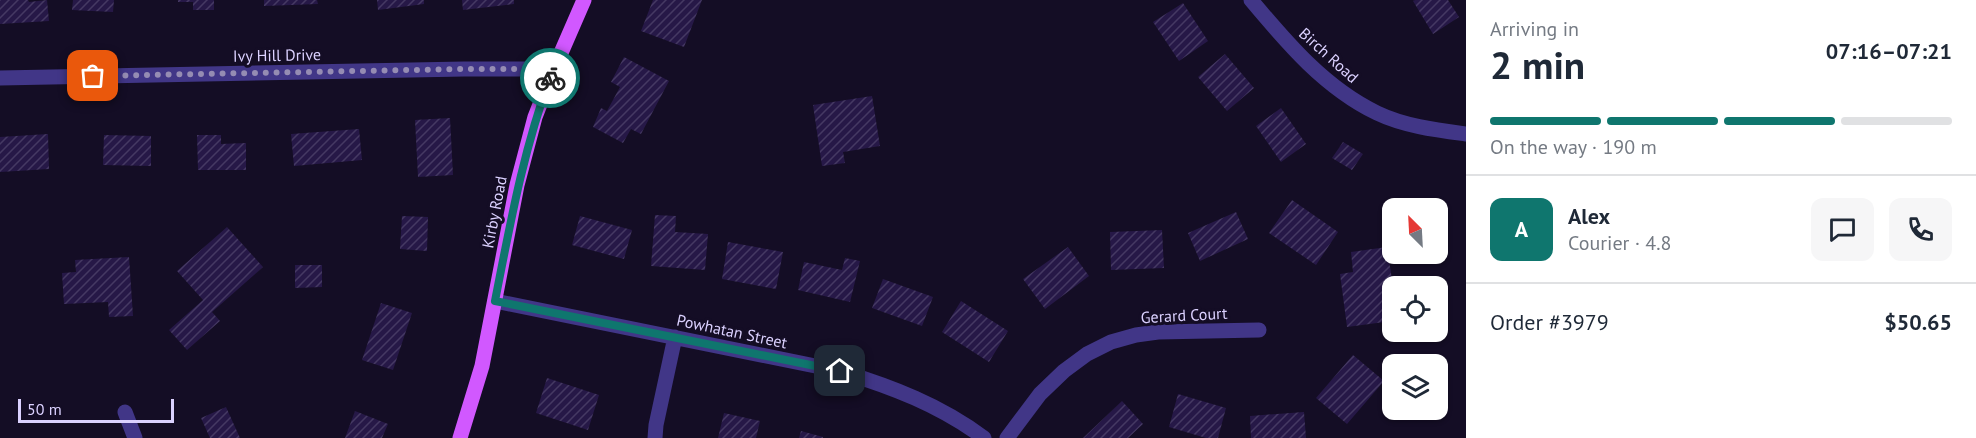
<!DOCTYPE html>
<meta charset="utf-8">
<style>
body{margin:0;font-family:"PT Sans",sans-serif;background:#f6f6f7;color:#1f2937;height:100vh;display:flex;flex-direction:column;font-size:22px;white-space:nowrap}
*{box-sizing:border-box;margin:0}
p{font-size:20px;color:#747a83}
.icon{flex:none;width:33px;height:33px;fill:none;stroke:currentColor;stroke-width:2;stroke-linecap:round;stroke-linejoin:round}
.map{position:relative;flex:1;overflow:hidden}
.side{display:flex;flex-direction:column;background:#fff;width:510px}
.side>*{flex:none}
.needle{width:39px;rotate:336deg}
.tools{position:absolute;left:1382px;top:198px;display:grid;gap:12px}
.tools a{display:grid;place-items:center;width:66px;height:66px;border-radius:12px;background:#fff;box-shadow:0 2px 4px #0004;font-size:30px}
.scale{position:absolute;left:18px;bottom:15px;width:156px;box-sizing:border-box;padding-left:6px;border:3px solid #dbd1ff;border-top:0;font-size:16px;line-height:21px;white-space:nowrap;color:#dbd1ff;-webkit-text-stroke:4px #140d25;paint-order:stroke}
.pin{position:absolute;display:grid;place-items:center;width:51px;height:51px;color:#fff;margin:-26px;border-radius:12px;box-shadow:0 3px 9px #0006}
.courier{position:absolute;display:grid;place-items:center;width:60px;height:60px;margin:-30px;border:4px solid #0f766e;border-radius:50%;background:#fff;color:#222;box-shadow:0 2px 8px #0007}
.overview em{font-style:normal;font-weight:700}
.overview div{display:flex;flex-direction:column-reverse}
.overview{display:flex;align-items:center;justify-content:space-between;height:102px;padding:0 24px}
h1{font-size:39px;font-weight:700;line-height:45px}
.bar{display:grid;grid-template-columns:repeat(4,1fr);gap:9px 6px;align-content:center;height:72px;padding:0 24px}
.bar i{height:8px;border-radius:4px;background:#e0e1e3}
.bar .active{background:#0f766e}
.bar p{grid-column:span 4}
.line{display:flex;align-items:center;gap:15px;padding:0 24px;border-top:2px solid #e0e1e3}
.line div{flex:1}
.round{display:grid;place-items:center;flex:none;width:63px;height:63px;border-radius:12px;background:#f6f6f7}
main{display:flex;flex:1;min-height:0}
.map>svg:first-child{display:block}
</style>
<main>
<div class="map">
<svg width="1466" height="438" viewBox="0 0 1466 438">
<defs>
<pattern id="building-hatch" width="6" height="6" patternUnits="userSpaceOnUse" patternTransform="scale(1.5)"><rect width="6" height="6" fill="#261847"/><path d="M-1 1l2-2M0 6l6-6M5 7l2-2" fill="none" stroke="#453963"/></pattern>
</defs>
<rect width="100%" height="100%" fill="#140d25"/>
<!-- building -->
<path fill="url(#building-hatch)" d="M 0,0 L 28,0 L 29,2 L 47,0 L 49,21 L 0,24 Z
M 73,0 L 114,0 L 113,12 L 72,10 Z
M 178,0 L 214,0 L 214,10 L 193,10 L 193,2 L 178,2 Z
M 264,0 L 317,0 L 318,4 L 264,6 Z
M 377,0 L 424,0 L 424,4 L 378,10 Z
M 462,0 L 514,0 L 514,4 L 463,10 Z
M 653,0 L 702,0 L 684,47 L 641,31 Z
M 1415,0 L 1448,0 L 1459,17 L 1433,34 L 1413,1 Z
M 1183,3 L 1208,41 L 1179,61 L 1153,22 Z
M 1225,54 L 1254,88 L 1227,111 L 1198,77 Z
M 624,57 L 669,81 L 641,134 L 631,129 L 623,143 L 593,127 L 601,108 L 607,111 L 620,87 L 611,82 Z
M 872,96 L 880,146 L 843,152 L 845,163 L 822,166 L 813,105 Z
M 1281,108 L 1306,144 L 1281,162 L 1256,126 Z
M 450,118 L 453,175 L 418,177 L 415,120 Z
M 359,129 L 362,160 L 294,166 L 291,134 Z
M 48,134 L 49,169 L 0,172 L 0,137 Z
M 104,135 L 151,136 L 151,166 L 103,165 Z
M 197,135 L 221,135 L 221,144 L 246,143 L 246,170 L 198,170 Z
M 1343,142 L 1363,154 L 1352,170 L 1332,158 Z
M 1292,200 L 1338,232 L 1316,265 L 1269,233 Z
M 1236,212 L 1248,239 L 1200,261 L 1188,233 Z
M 655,215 L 676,216 L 675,232 L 708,234 L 705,270 L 651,266 Z
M 402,216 L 428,217 L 427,251 L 400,249 Z
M 580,216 L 632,230 L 624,259 L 572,245 Z
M 227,227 L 263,267 L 212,312 L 220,321 L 187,350 L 169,330 L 203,300 L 177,271 Z
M 1162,230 L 1164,268 L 1111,270 L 1110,232 Z
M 728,242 L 783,252 L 776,289 L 722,279 Z
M 1068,247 L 1089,276 L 1045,309 L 1023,279 Z
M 1387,247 L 1393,286 L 1392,321 L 1347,327 L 1340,274 L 1353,272 L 1351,252 Z
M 129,257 L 133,316 L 109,317 L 108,302 L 64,304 L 62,273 L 76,272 L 75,260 Z
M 845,258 L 860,261 L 850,302 L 798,290 L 804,262 L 842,270 Z
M 295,265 L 322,265 L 322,287 L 295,288 Z
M 883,279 L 933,297 L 922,326 L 872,308 Z
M 961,301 L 1008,331 L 989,362 L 942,332 Z
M 381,303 L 412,313 L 393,370 L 362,360 Z
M 1353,355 L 1384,381 L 1347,424 L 1316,398 Z
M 547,378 L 599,395 L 588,430 L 536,413 Z
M 1178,394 L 1226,408 L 1218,438 L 1206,438 L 1169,427 Z
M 1122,401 L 1143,424 L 1128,438 L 1083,438 Z
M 226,407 L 240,438 L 210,438 L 201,418 Z
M 355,411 L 388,424 L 382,438 L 345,438 Z
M 1304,412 L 1306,438 L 1251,438 L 1250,416 Z
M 724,413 L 760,421 L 756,438 L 718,438 Z
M 801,431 L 823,437 L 823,438 L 799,438 Z"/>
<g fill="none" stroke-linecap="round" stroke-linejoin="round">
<!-- minor -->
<path stroke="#413687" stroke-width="15" d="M 1251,0 C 1287,43 1325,88 1377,113 C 1404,126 1436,130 1466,134
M 0,78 L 464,69 L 554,69
M 495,301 L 840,371 C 892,387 940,405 984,438
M 125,412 L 135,438
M 655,438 L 656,425 L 675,337
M 1007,438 L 1040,394 L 1064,371 L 1087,354 L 1111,342 L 1136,335 L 1158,332 L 1259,330"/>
<!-- major -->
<path stroke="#d158ff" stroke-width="15" d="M 460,438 L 482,366 L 517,185 L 535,117 L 554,69 L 584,0"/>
</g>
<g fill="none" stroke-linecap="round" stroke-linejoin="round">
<!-- done -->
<path stroke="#958cb3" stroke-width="6" stroke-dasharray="0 10.8" d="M 93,76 L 464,69 L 554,69 L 550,78"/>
<!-- route -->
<path stroke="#0f766e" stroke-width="8" d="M 550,78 C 523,151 510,225 495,301 L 840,371"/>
</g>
<g text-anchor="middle" stroke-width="6" stroke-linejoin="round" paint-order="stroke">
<!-- street labels -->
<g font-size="16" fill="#dbd1ff" stroke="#140d25">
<text transform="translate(277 55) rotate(-1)" y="6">Ivy Hill Drive</text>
<text transform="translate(1329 55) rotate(42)" y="6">Birch Road</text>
<text transform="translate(494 212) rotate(-79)" y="6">Kirby Road</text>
<text transform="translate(1184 315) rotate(-3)" y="6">Gerard Court</text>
<text transform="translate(732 331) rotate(12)" y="6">Powhatan Street</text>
</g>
</g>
</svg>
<div class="tools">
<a><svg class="needle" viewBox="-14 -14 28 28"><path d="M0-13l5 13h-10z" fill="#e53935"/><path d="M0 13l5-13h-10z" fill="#747a83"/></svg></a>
<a><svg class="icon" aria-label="locate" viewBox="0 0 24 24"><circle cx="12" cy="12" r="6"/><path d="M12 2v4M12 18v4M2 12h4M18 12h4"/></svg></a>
<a><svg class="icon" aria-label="layers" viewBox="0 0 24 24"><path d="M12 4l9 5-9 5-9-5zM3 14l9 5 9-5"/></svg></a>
</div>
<div class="scale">50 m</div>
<div class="pin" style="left:93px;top:76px;background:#ea580c"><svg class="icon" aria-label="bag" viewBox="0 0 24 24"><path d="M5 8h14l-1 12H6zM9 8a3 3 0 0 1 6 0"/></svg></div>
<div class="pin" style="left:840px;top:371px;background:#1f2937"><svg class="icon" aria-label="home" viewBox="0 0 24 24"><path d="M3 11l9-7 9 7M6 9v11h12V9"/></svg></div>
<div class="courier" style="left:550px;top:78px"><svg class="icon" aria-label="bike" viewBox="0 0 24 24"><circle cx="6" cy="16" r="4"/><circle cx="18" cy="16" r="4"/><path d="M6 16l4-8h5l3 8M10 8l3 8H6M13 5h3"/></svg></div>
</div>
<section class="side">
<div class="overview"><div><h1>2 min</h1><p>Arriving in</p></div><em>07:16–07:21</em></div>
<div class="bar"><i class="active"></i><i class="active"></i><i class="active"></i><i></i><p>On the way · 190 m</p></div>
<div class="line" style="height:108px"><b class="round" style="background:#0f766e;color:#fff">A</b><div><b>Alex</b><p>Courier · 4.8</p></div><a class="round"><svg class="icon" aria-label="chat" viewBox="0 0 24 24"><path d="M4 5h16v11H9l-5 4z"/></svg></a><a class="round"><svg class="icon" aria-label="phone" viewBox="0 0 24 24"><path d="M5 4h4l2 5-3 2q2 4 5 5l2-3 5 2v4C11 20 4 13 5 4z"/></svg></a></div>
<div class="line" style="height:78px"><div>Order #3979</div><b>$50.65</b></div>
</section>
</main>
